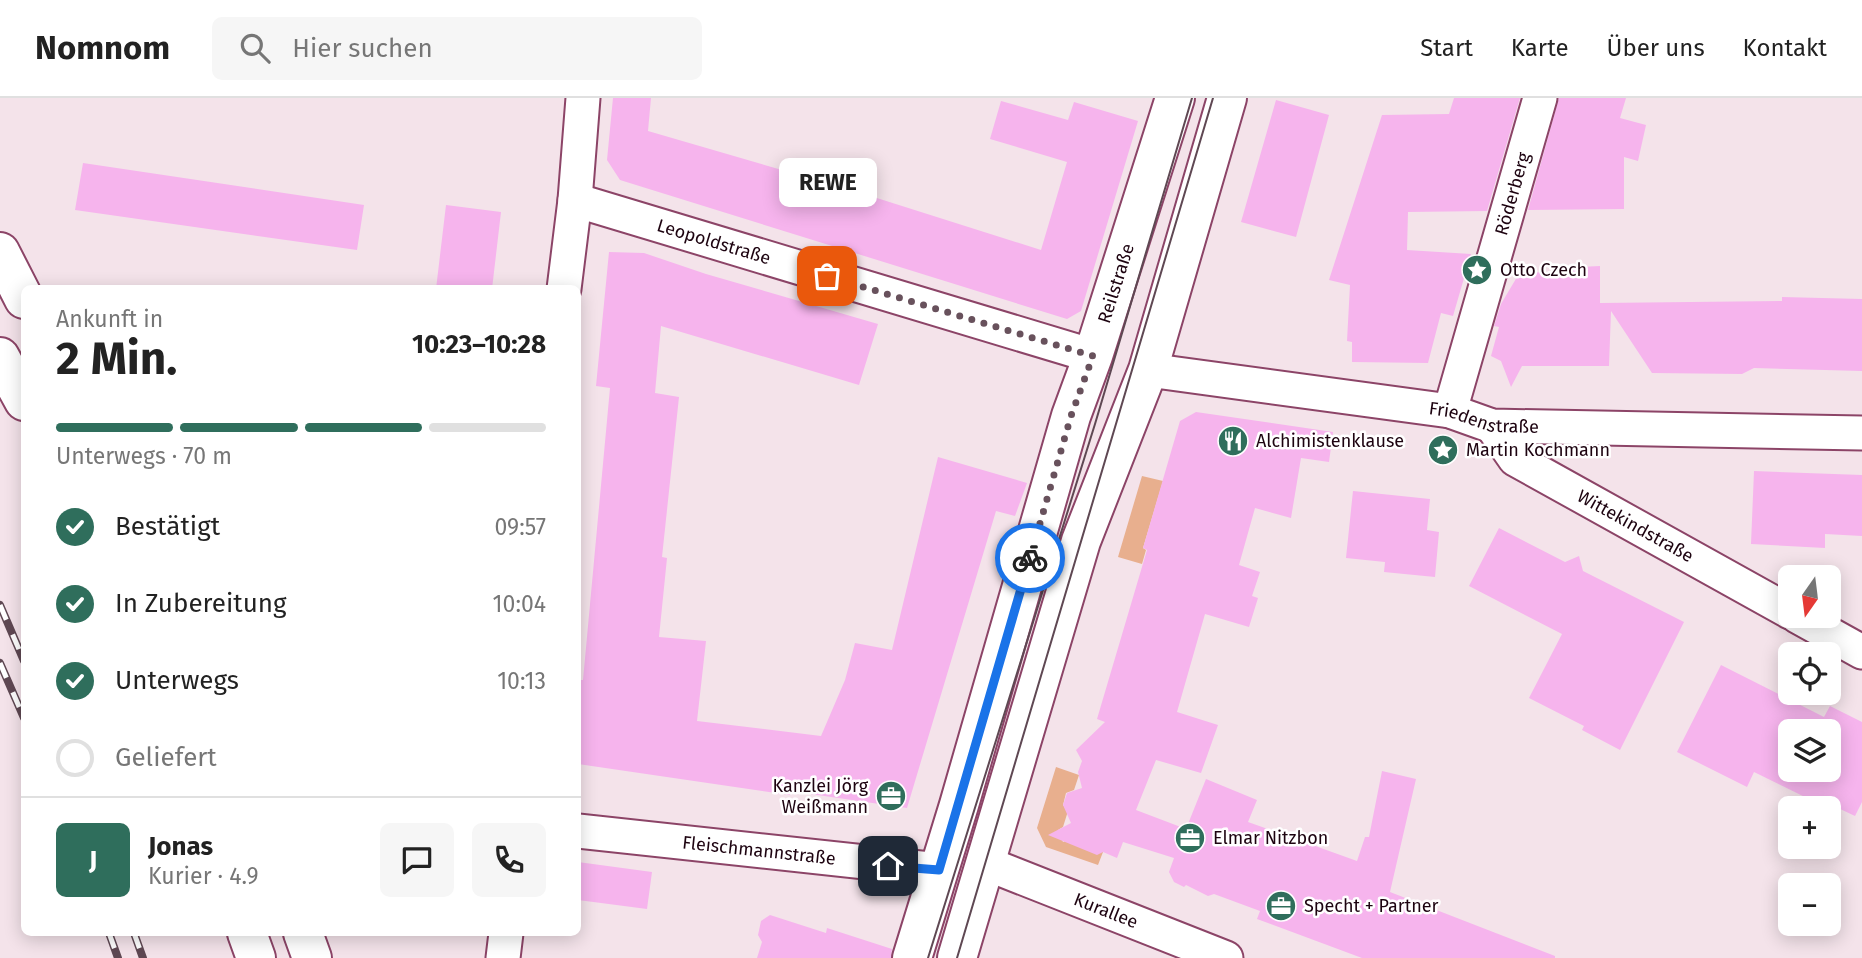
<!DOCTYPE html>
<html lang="de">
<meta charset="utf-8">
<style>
body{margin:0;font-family:"Fira Sans",sans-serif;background:#f6f6f6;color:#222;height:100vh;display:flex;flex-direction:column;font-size:26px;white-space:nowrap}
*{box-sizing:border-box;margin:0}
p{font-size:23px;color:#767676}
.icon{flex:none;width:38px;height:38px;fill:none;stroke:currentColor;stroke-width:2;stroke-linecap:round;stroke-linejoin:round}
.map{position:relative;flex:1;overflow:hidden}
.panel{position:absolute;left:21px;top:187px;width:560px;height:651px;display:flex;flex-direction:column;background:#fff;border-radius:10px;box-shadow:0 4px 18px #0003}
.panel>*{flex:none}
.needle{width:46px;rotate:194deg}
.fabs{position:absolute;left:1778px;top:467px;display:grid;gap:14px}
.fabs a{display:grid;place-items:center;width:63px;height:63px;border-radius:10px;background:#fff;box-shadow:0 4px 18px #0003;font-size:35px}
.pin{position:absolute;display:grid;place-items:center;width:60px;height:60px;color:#fff;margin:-30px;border-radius:14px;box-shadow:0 4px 10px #0006}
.courier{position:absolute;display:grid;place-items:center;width:70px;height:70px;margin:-35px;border:5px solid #1a73e8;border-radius:50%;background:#fff;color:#222;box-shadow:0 2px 9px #0007}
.bubble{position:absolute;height:49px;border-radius:10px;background:#fff;box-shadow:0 4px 18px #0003;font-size:23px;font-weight:700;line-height:49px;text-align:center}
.overview em{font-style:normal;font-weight:700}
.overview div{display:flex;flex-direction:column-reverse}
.overview{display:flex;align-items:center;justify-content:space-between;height:119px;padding:0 35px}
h1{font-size:46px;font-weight:700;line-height:52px}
.bar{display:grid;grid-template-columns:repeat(4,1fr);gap:10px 7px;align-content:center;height:84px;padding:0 35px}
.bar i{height:9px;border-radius:5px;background:#e0e0e0}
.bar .selected{background:#2f6e5c}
.bar p{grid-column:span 4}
.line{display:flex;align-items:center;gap:18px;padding:0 35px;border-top:2px solid #e0e0e0}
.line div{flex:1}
.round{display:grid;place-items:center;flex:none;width:74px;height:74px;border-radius:10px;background:#f6f6f6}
ol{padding:0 35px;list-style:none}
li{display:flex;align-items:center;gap:21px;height:77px}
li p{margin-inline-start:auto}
li .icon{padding:7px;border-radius:50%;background:#2f6e5c;color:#fff;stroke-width:4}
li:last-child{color:#767676}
li i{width:38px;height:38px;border:4px solid #e0e0e0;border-radius:50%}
header{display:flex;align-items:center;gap:42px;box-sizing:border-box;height:98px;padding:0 35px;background:#fff;border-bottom:2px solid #e0e0e0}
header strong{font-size:33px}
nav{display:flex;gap:38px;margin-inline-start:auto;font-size:24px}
.search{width:490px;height:63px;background:#f6f6f6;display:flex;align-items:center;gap:18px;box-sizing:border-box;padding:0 24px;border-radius:10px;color:#767676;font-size:26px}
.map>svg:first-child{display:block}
</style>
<header>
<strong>Nomnom</strong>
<div class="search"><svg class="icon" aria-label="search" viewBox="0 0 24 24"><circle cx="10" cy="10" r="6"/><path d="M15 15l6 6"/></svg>Hier suchen</div>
<nav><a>Start</a><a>Karte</a><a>Über uns</a><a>Kontakt</a></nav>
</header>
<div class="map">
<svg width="1862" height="860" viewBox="0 0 1862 860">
<rect width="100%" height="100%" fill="#f4e3ea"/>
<!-- green -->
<path fill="#e8af8e" d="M 1142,378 L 1163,383 L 1143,450 L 1146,452 L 1142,466 L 1118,459 Z
M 1056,669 L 1079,677 L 1074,692 L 1066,695 L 1063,707 L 1068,713 L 1063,729 L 1058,732 L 1063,744 L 1070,741 L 1103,754 L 1098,767 L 1046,749 L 1037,730 Z"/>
<!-- building -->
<path fill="#f6b4ed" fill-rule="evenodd" d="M 613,0 L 651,0 L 648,33 L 861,95 L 1041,152 L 1067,64 L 990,41 L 1001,3 L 1068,22 L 1074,4 L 1138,23 L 1081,213 L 1067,221 L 620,82 L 607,62 Z
M 1454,0 L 1520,0 L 1487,113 L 1408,114 L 1407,152 L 1471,156 L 1453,218 L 1441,215 L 1428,265 L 1352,264 L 1352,244 L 1347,243 L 1350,187 L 1329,182 L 1382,17 L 1449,16 Z
M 1559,0 L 1626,0 L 1620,20 L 1646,27 L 1638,63 L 1624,59 L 1624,111 L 1528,112 Z
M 1276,2 L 1329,17 L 1296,139 L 1241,124 Z
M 83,65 L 364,107 L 357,152 L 75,112 Z
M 446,107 L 501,114 L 492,191 L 436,191 Z
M 609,154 L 644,155 L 706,176 L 878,226 L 859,287 L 661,228 L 655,295 L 679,299 L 662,459 L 667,460 L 659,539 L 706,543 L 697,623 L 821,638 L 845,582 L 855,545 L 892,552 L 938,359 L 1027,385 L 1015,418 L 996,413 L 907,710 L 790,693 L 790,697 L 578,666 L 578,582 L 583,582 L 610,290 L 596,288 Z
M 1600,168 L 1600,205 L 1782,203 L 1782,199 L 1862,201 L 1862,273 L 1754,270 L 1742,276 L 1652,275 L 1611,213 L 1609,268 L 1522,268 L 1511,289 L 1501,263 L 1491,258 L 1499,229 L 1494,228 L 1501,206 L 1520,174 L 1558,175 L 1559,170 Z
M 1196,314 L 1333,334 L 1329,364 L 1301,360 L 1291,420 L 1255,410 L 1239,467 L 1260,474 L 1252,498 L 1258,500 L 1249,529 L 1205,516 L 1177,614 L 1218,627 L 1201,675 L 1156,662 L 1136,712 L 1186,731 L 1206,681 L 1257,702 L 1248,724 L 1357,763 L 1365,739 L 1369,739 L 1382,673 L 1416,681 L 1390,794 L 1555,858 L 1555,860 L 1362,860 L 1257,821 L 1260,813 L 1214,796 L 1208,798 L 1186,787 L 1184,789 L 1174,784 L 1169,774 L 1174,760 L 1123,744 L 1117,760 L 1103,754 L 1097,757 L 1048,737 L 1071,725 L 1063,707 L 1067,695 L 1082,690 L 1078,674 L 1082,663 L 1076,652 L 1105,624 L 1097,621 L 1147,452 L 1143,450 L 1180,323 Z
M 1754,373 L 1862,377 L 1862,438 L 1825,436 L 1825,450 L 1751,446 Z
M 1353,393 L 1430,401 L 1427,432 L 1439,434 L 1435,479 L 1384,474 L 1385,464 L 1346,460 Z
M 1499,430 L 1565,464 L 1579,458 L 1583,473 L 1684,524 L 1620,652 L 1582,632 L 1584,628 L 1529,600 L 1562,536 L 1469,488 Z
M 1721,567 L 1824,619 L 1830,608 L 1862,624 L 1862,704 L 1855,718 L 1819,701 L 1817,705 L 1754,674 L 1747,689 L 1677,654 ZM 1790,634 L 1829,634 L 1829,672 L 1790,672 Z
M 578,764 L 652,774 L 647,811 L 578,802 Z
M 770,817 L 826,835 L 827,830 L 892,851 L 891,860 L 757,860 L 762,844 L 758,837 L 761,823 Z"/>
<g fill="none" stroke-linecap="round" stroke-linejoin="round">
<!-- minor casing -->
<g stroke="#8c4467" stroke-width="37">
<g id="minor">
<path id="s1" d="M 575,102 L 1093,258"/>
<path d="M 564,191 L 575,102 L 583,0"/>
<path id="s2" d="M 1148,272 L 1450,313 L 1492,328 L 1862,335"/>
<path id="s3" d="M 1450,313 L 1540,0"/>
<path id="s4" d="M 1492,328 L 1515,361 L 1790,514"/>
<path d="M 1797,518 L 1862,554"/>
<path id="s5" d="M 578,733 L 939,772"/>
<path id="s6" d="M 985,765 L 1226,860"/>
<path d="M 503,860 L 506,835"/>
</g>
</g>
<!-- tertiary casing -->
<g stroke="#8c4467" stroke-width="42">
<g id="tertiary">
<path id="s7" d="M 912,860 L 959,707 L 1071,318 L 1093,258 L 1175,0"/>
<path d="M 957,860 L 1081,443 L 1148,272 L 1227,0"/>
</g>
</g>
<!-- secondary casing -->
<g stroke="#8c4467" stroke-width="42">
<path id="secondary" d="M 0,154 L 24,201
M 0,259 L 24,303
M 247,835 L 256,860
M 303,835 L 312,860"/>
</g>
<!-- minor -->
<use href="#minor" stroke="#fff" stroke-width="33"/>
<!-- tertiary -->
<use href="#tertiary" stroke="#fff" stroke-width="38"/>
<!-- secondary -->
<use href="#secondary" stroke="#fff" stroke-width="38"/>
<!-- tram -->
<path stroke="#5f4853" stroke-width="2" d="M 928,860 L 1095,326 L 1192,0
M 957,860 L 1213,0"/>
<!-- rail casing -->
<g stroke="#5f4853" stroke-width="8">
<path id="rail" d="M 0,507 L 24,563
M 0,565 L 24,620
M 109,835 L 118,860
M 134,835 L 143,860"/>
</g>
<!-- rail -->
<use href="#rail" stroke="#fff" stroke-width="5" stroke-dasharray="16" stroke-linecap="butt"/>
</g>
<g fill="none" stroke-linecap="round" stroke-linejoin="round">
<!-- done -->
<path stroke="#68515c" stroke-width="7" stroke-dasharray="0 12.6" d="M 827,178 L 1093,258 L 1071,318 L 1030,460"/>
<!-- route -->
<path stroke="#1a73e8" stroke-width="9" d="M 888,768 L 939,772 L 1030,460"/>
</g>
<!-- icons -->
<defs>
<g id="sight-disc" transform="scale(1.575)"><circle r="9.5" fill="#2f6e5c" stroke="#fff"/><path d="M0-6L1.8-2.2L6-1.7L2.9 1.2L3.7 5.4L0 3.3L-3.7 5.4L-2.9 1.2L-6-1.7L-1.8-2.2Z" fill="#fff"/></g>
<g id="restaurant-disc" transform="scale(1.575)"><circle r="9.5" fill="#2f6e5c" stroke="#fff"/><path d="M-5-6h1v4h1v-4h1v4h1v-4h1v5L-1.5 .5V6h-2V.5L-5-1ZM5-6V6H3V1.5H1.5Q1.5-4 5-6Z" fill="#fff"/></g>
<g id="office-disc" transform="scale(1.575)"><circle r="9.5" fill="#2f6e5c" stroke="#fff"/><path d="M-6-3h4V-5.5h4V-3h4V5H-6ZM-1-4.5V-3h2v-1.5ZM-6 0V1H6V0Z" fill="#fff"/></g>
</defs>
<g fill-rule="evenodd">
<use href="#sight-disc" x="1477" y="172"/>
<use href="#restaurant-disc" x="1233" y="343"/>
<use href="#sight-disc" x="1443" y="352"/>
<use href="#office-disc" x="891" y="698"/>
<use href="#office-disc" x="1190" y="740"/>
<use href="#office-disc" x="1281" y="808"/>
</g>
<g text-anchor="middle" stroke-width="5" stroke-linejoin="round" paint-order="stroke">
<!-- street labels -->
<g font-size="18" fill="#1d0310" stroke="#fff">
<text dy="6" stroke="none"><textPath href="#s3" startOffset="226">Röderberg</textPath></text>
<text dy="6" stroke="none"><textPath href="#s1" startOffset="145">Leopoldstraße</textPath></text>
<text dy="6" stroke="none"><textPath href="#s7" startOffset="705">Reilstraße</textPath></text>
<text dy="6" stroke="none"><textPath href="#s2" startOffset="340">Friedenstraße</textPath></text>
<text dy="6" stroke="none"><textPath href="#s4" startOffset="178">Wittekindstraße</textPath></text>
<text dy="6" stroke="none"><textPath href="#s5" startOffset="182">Fleischmannstraße</textPath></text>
<text dy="6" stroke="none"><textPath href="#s6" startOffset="130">Kurallee</textPath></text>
</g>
<!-- poi labels -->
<g font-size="18" fill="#1d0310" stroke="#fff" text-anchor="start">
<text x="1500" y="178">Otto Czech</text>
<text x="1256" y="349">Alchimistenklause</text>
<text x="1466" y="358">Martin Kochmann</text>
<text x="868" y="694" text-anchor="end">Kanzlei Jörg<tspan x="868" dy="21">Weißmann</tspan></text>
<text x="1213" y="746">Elmar Nitzbon</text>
<text x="1304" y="814">Specht + Partner</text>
</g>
</g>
</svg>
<div class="fabs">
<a><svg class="needle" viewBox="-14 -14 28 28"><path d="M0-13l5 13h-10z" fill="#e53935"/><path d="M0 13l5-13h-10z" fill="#767676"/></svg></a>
<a><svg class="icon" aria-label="locate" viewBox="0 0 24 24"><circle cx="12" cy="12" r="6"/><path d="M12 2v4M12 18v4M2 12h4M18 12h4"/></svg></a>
<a><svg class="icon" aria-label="layers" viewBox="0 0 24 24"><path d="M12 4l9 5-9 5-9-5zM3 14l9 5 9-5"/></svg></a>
<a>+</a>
<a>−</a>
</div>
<div class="pin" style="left:827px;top:178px;background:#ea580c"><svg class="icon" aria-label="bag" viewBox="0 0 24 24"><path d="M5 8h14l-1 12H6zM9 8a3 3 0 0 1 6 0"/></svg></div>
<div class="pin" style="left:888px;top:768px;background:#1f2937"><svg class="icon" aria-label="home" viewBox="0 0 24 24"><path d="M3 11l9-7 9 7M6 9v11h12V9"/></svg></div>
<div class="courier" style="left:1030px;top:460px"><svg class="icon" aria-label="bike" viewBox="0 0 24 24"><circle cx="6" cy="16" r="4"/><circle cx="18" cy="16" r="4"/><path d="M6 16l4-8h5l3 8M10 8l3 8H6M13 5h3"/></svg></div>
<div class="bubble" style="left:779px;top:60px;width:98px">REWE</div>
<section class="panel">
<div class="overview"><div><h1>2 Min.</h1><p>Ankunft in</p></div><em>10:23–10:28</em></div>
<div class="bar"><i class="selected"></i><i class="selected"></i><i class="selected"></i><i></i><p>Unterwegs · 70 m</p></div>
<ol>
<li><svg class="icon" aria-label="check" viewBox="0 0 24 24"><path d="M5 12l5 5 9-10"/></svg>Bestätigt<p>09:57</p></li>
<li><svg class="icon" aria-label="check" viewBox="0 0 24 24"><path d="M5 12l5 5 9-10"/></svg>In Zubereitung<p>10:04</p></li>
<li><svg class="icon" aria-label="check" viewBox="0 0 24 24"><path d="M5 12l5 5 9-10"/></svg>Unterwegs<p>10:13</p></li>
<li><i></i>Geliefert</li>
</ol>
<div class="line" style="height:126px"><b class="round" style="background:#2f6e5c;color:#fff">J</b><div><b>Jonas</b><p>Kurier · 4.9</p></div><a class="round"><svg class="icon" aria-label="chat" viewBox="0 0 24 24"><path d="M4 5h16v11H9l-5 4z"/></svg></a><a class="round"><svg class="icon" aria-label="phone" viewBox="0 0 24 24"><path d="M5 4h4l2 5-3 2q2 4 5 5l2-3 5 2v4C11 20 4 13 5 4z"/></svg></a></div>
</section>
</div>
